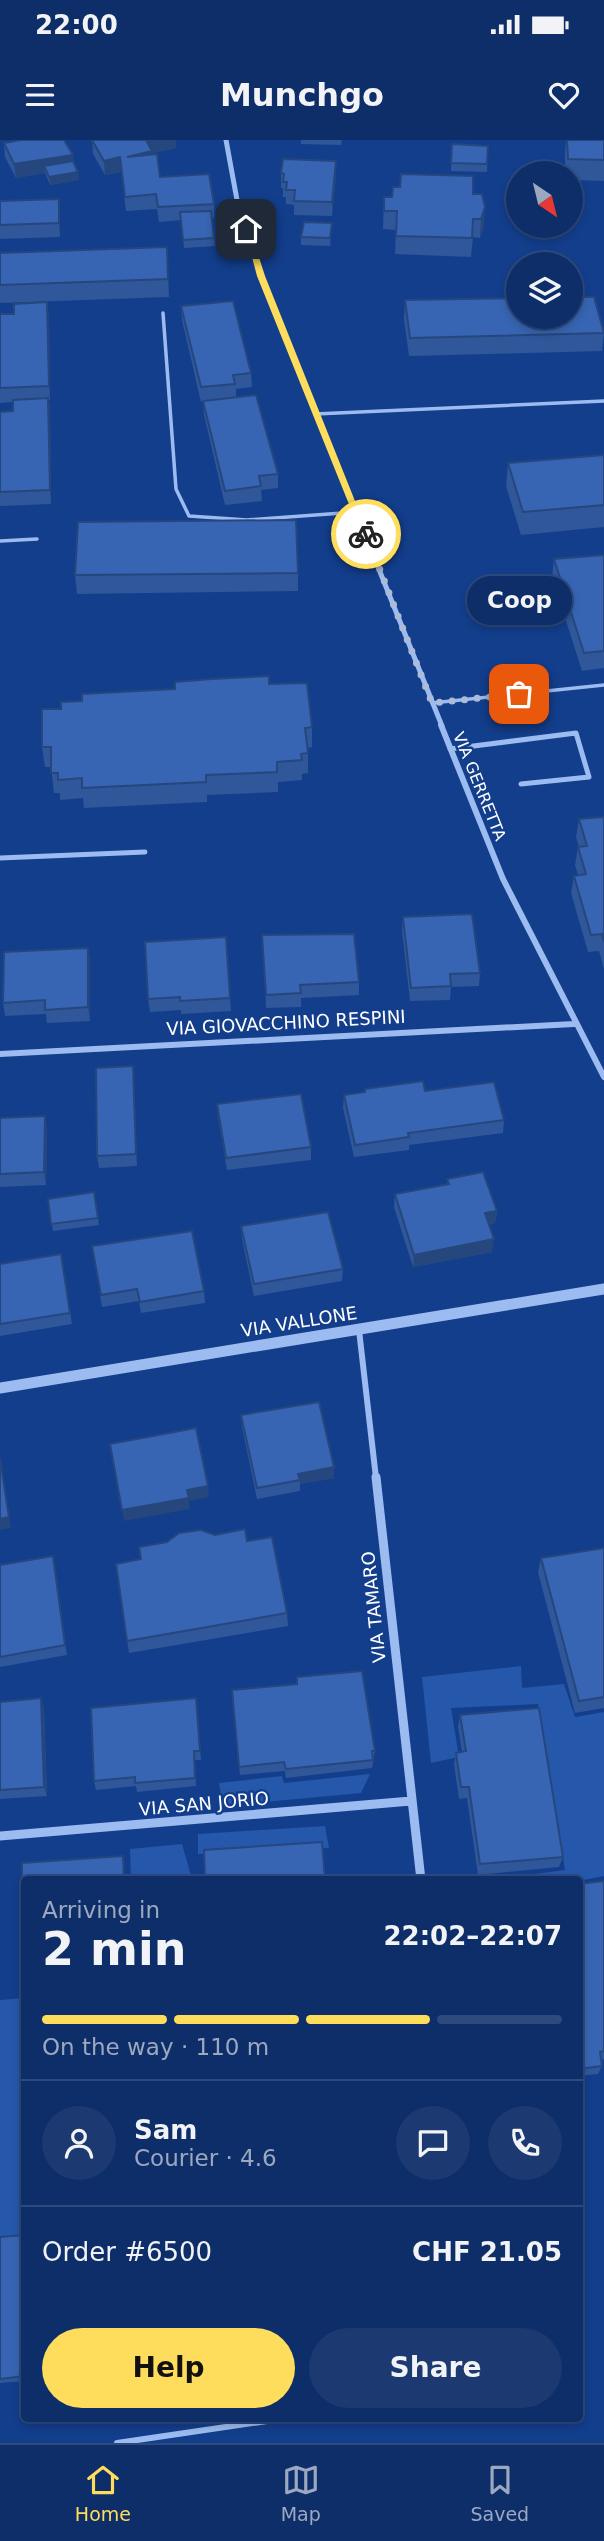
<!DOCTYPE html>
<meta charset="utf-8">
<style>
body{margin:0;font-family:"DejaVu Sans",sans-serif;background:#1c3a71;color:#f1f3f6;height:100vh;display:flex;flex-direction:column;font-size:26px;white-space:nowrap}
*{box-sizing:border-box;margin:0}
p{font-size:23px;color:#9ba8c0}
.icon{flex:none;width:38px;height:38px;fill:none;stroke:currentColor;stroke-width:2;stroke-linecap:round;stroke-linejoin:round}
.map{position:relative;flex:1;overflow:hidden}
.panel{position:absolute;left:21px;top:1736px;width:562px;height:546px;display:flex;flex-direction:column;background:#0e2e69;border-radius:7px;box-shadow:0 4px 10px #0003,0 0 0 2px #2e4a7d}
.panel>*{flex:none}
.needle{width:46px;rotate:145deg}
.buttons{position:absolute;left:506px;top:21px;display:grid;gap:14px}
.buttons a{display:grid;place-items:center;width:77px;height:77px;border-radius:50%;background:#0e2e69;box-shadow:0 4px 10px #0003,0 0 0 2px #2e4a7d;font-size:35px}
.pin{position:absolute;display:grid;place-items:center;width:60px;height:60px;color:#fff;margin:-30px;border-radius:14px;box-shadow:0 4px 10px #0006}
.courier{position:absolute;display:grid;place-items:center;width:70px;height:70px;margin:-35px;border:5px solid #ffdd5c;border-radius:50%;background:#fff;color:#222;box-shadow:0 2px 9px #0007}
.bubble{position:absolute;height:49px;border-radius:24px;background:#0e2e69;box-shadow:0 4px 10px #0003,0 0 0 2px #2e4a7d;font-size:23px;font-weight:700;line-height:49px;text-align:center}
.overview em{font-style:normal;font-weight:700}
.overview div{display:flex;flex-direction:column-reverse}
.overview{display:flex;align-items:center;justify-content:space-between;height:119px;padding:0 21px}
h1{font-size:46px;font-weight:700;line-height:52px}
.bar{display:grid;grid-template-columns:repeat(4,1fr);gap:10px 7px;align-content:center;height:84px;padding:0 21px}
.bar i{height:9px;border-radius:5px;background:#2e4a7d}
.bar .current{background:#ffdd5c}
.bar p{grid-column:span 4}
.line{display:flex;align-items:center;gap:18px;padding:0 21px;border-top:2px solid #2e4a7d}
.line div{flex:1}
.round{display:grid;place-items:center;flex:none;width:74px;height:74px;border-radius:37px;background:#1c3a71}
.cta{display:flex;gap:14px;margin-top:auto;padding:14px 21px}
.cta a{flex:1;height:80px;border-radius:42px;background:#ffdd5c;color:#111;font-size:28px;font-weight:700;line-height:80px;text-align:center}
.cta a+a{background:#1c3a71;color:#f1f3f6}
.status{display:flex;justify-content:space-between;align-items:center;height:49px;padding:0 35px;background:#0e2e69;direction:ltr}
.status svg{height:19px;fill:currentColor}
header{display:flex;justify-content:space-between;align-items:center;height:91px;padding:0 21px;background:#0e2e69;font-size:32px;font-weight:700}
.menu{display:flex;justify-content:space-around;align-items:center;height:98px;border-top:2px solid #2e4a7d;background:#0e2e69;font-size:19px;color:#9ba8c0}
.menu a{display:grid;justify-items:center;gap:4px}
.menu .current{color:#ffdd5c}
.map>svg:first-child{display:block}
</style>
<div class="status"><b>22:00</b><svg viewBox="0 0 49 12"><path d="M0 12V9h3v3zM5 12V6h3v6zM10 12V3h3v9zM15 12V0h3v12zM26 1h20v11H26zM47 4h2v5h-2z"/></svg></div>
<header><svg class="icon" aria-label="menu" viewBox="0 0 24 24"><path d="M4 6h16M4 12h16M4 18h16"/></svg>Munchgo<svg class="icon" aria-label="heart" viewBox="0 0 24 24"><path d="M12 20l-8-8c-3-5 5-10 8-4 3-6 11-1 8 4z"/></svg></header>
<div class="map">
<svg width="604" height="2303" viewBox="0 0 604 2303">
<rect width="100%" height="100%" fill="#133e8c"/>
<!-- green -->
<path fill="#2557ab" d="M 521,1526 L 522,1548 L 564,1544 L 575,1577 L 604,1572 L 604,1736 L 579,1741 L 497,1739 L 565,1730 L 538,1564 L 451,1568 L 459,1617 L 431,1623 L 422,1537 Z
M 370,1634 L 361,1653 L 223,1666 L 219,1643 L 282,1636 L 284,1643 Z
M 325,1686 L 329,1708 L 198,1714 L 198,1694 Z
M 182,1704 L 192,1739 L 131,1739 L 130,1709 Z
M 24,1858 L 24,2095 L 0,2097 L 0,1860 Z"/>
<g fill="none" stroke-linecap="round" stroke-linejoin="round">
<!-- service-far2 -->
<path stroke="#9cbbf0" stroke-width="3.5" d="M 163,173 L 176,349 L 189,376 L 247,380 L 356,372
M 315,274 L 604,261
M 0,401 L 37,399
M 432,563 L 604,545"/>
<!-- service-far1 -->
<path stroke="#9cbbf0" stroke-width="5" d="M 450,609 L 576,593 L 589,637 L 521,644
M 0,718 L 145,712"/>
<!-- service -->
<path stroke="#9cbbf0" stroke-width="6" d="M 117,2303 L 287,2278"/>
<!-- minor-far2 -->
<path stroke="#9cbbf0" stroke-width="5" d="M 226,0 L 237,60 L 261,136 L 442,586"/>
<!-- minor-far1 -->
<path stroke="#9cbbf0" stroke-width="6" d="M 441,585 L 503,739 L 604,937
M 0,914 L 574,884
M 359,1190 L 376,1338"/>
<!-- minor -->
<path stroke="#9cbbf0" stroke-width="9" d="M 376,1337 L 421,1740
M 0,1696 L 411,1661"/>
<!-- tertiary -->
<path stroke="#9cbbf0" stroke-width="11" d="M 0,1248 L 604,1149"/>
</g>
<!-- wall -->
<path fill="#2f579a" d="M 92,0 L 176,0 L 176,8 L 152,13 L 160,37 L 214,64 L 214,78 L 212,78 L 215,106 L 184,108 L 181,80 L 159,82 L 157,69 L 126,71 L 121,32 L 105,35 L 93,14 Z
M 301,0 L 342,0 L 341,5 L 301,4 Z
M 566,0 L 604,0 L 604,41 L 570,40 L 570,33 L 565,33 L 565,12 Z
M 4,3 L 73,15 L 73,21 L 78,32 L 79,40 L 50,45 L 45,33 L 16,38 L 5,17 Z
M 452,4 L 488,6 L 487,32 L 451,31 Z
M 281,33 L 336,35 L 332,76 L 294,75 L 294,65 L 286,64 L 286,57 L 283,57 L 283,48 L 281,48 Z
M 473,54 L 484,86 L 480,98 L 473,97 L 471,117 L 395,114 L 396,90 L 383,89 L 384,57 Z
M 59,59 L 60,73 L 60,97 L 0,99 L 0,61 Z
M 332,83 L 330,106 L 301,105 L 301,97 Z
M 167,107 L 169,157 L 0,163 L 0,113 Z
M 405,160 L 604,192 L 602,211 L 409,216 L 404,179 Z
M 47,162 L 49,176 L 50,260 L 49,260 L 50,273 L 51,364 L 0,366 L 0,272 L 13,271 L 13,262 L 0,263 L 0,174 L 14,174 Z
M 181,166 L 251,233 L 252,247 L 236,249 L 236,257 L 278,334 L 278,348 L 261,350 L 262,361 L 225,365 L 204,275 L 203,261 L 201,262 L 182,180 Z
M 604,315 L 604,387 L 521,395 L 506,346 L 508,323 Z
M 604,415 L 604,528 L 582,531 L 552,437 L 554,419 Z
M 298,433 L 298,451 L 77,454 L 75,435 Z
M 269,544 L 312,587 L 312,607 L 308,608 L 308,633 L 302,634 L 302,640 L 278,642 L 278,652 L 207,655 L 207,662 L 84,668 L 83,658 L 60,660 L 60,653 L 54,653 L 51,627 L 45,627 L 42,607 L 61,569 L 82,561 Z
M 604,677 L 604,829 L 599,811 L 588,812 L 571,753 L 574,736 L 578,735 L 575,725 L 578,707 L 579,707 L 576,697 L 579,679 Z
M 403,777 L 480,833 L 479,846 L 451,847 L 450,860 L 410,861 L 402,791 Z
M 226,797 L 231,871 L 181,874 L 181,870 L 150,872 L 148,859 Z
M 88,808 L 90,821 L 90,881 L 47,883 L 46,874 L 5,876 L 3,863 Z
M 263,808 L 359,842 L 359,855 L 301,858 L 301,867 L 266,868 Z
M 134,939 L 137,1026 L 99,1028 L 97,1016 Z
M 365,949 L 425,951 L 504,980 L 503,993 L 409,1005 L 409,1010 L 354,1017 L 343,968 L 344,955 L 364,952 Z
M 217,964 L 311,1007 L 311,1020 L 227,1030 L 218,977 Z
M 0,978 L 47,989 L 46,1045 L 0,1047 Z
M 447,1039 L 497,1071 L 495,1083 L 489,1084 L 492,1112 L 413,1127 L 394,1067 L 395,1054 L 447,1044 Z
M 94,1052 L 99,1085 L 53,1091 L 48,1059 Z
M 241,1086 L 343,1129 L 342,1141 L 254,1156 L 242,1099 Z
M 92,1106 L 204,1151 L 205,1163 L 141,1173 L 139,1161 L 102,1167 Z
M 61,1114 L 72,1184 L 0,1196 L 0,1124 Z
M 241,1275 L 334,1338 L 300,1344 L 300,1351 L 257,1359 L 242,1287 Z
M 215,1395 L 247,1401 L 287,1473 L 288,1486 L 129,1513 L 116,1424 L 141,1419 Z
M 604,1408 L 604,1568 L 575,1573 L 538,1432 L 541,1418 Z
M 0,1425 L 55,1426 L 67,1515 L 0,1527 Z
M 232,1550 L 375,1611 L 372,1628 L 286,1638 L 285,1631 L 240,1635 Z
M 196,1558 L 201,1620 L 195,1620 L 196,1646 L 137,1652 L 136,1646 L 96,1650 L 94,1641 Z
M 0,1562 L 44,1568 L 47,1656 L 0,1659 Z
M 460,1575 L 563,1717 L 559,1727 L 478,1735 L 467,1658 L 459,1659 L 454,1624 L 456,1613 L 462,1612 L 458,1587 Z
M 604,1741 L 604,1919 L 601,1920 L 602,1926 L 598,1934 L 579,1936 L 579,1744 Z
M 24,2095 L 24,2241 L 0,2243 L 0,2097 Z"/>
<!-- shaded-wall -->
<path fill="#26477d" d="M 146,0 L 176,0 L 176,8 L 152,13 L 153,25 L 127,17 Z
M 73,15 L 74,29 L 44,26 L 45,33 L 16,38 L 14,24 Z
M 120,17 L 121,32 L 105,35 L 104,21 Z
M 336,21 L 336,35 L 332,76 L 332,62 Z
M 78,32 L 79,40 L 50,45 L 49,37 Z
M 59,59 L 60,73 L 60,97 L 59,83 Z
M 485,67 L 484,86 L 480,98 L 481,79 Z
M 47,162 L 49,176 L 50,260 L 49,246 Z
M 48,258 L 50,273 L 51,364 L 50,350 Z
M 88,808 L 90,821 L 90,881 L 88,867 Z
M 133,926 L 134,939 L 137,1026 L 136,1014 Z
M 45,976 L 47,989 L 46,1045 L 44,1032 Z
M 497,1071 L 495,1083 L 483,1085 L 485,1073 Z
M 494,1099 L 492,1112 L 413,1127 L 414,1115 Z
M 0,1316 L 11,1388 L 0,1390 Z
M 334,1327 L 334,1338 L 300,1344 L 298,1334 Z
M 208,1346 L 209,1357 L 189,1361 L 190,1369 L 124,1381 L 122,1370 L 187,1350 Z
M 53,1416 L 55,1426 L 67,1515 L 65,1505 Z
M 41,1558 L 44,1568 L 47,1656 L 44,1647 Z"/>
<!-- building -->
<path fill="#3765b3" stroke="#26477d" stroke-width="2" d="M 21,0 L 64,0 L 73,15 L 14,24 L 4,3 Z
M 92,0 L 146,0 L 152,11 L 127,17 L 157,14 L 160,37 L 209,34 L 214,64 L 158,67 L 156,54 L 125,57 L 120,17 L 104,21 Z
M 567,0 L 604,0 L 604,20 L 568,19 Z
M 452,4 L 488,6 L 487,24 L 451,23 Z
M 283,19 L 336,21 L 332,62 L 294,61 L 295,50 L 286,50 L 287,42 L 283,42 L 284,34 L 281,33 Z
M 73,21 L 78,32 L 49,37 L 44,26 Z
M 401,34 L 473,36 L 473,54 L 482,54 L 485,67 L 481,79 L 473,79 L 472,98 L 396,96 L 397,71 L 384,71 L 384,57 L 392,57 L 393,47 L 400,47 Z
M 59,59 L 59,83 L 0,85 L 0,61 Z
M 211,71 L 214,98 L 183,100 L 180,72 Z
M 304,82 L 332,83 L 330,98 L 301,97 Z
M 167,107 L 168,139 L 0,145 L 0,113 Z
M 570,157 L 594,157 L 604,193 L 410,198 L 405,160 L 518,158 L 518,177 L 570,177 Z
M 233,161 L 251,233 L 233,235 L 235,244 L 201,247 L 181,166 Z
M 47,162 L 49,246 L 0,248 L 0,174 L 14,174 L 14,164 Z
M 256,255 L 278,334 L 259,336 L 261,346 L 225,351 L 203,261 Z
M 48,258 L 50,350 L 0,352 L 0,272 L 13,271 L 13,260 Z
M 604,315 L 604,365 L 523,372 L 508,323 Z
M 296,380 L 298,433 L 75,435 L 78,382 Z
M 604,415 L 604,511 L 584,513 L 554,419 Z
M 269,536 L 269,544 L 307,543 L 312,587 L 305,588 L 308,613 L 301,614 L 302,620 L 277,622 L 277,632 L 206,635 L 206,642 L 82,648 L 82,638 L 58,640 L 58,633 L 51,633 L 51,607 L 42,607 L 42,569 L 61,569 L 61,562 L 82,561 L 82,554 L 175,549 L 175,542 L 212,539 Z
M 604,677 L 604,802 L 602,794 L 591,795 L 574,736 L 586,734 L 578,707 L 587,706 L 579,679 Z
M 472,774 L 480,833 L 450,834 L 451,846 L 411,848 L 403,777 Z
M 354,794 L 359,842 L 300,845 L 301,853 L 266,855 L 262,795 Z
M 226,797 L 230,858 L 180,861 L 180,857 L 148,859 L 145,802 Z
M 88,808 L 88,867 L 45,870 L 45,860 L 3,863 L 4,812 Z
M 133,926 L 136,1014 L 97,1016 L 96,928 Z
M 423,941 L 425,951 L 494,942 L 504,980 L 408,993 L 409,997 L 355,1005 L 344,955 L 365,952 L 365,949 Z
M 301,954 L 311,1007 L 226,1018 L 217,964 Z
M 45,976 L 44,1032 L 0,1034 L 0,978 Z
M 483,1032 L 497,1071 L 485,1073 L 494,1099 L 414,1115 L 395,1054 L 449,1044 L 447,1039 Z
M 94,1052 L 98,1078 L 51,1084 L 48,1059 Z
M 328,1072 L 343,1129 L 254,1144 L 241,1086 Z
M 192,1091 L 204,1151 L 140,1162 L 137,1149 L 101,1155 L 92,1106 Z
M 61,1114 L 70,1173 L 0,1184 L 0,1124 Z
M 319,1262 L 334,1327 L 298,1334 L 300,1340 L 257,1348 L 241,1275 Z
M 196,1288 L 208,1346 L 187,1350 L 189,1358 L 122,1370 L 110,1304 Z
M 0,1319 L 9,1377 L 0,1379 Z
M 245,1389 L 247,1401 L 272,1397 L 287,1473 L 127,1501 L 116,1424 L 141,1419 L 139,1407 L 167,1402 L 179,1393 L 201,1390 L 215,1395 Z
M 604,1408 L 604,1557 L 579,1561 L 541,1418 Z
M 53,1416 L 65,1505 L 0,1517 L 0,1425 Z
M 362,1531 L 375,1611 L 372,1611 L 373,1620 L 286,1629 L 284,1622 L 239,1627 L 232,1550 L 297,1544 L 297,1537 Z
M 41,1558 L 44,1647 L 0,1650 L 0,1562 Z
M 196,1558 L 200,1611 L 194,1611 L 195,1638 L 135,1643 L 135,1637 L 94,1641 L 91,1568 Z
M 539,1568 L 563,1717 L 480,1724 L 469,1647 L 461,1647 L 456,1613 L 466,1611 L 460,1575 Z
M 322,1702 L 325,1740 L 205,1740 L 204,1710 Z
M 123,1716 L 124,1740 L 24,1740 L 24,1850 L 22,1851 L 22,1723 Z
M 604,1741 L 604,1911 L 600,1912 L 602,1926 L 579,1929 L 579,1744 Z
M 24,2095 L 24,2236 L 0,2239 L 0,2097 Z"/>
<!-- route -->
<path fill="#ffdd5c" d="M 244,87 L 250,89 L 265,136 L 369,396 L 361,394 L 257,136 Z"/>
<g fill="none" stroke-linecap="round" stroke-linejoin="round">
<!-- done -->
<path stroke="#acbbd7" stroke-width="7" stroke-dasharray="0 12.6" d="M 366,394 L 432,563 L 519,554"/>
</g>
<g text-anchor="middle" stroke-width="5" stroke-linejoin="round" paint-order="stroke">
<!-- far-street labels -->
<g font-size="16" fill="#fff" stroke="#133e8c">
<text transform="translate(480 646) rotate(68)" y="6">VIA GERRETTA</text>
</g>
<!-- street labels -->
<g font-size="18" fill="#fff" stroke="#133e8c">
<text transform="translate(286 883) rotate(-3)" y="6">VIA GIOVACCHINO RESPINI</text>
<text transform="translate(299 1182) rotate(-9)" y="6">VIA VALLONE</text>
<text transform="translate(374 1467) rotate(-96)" y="6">VIA TAMARO</text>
<text transform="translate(204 1664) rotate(-5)" y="6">VIA SAN JORIO</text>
</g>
</g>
</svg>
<div class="buttons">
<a><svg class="needle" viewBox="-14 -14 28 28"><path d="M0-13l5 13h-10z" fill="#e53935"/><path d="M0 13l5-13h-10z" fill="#9ba8c0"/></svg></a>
<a><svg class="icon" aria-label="layers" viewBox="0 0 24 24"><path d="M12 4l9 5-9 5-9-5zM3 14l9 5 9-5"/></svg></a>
</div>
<div class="pin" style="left:519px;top:554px;background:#ea580c"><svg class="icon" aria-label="bag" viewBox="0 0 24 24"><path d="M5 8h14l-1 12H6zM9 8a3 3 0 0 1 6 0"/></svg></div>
<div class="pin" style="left:246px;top:89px;background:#1f2937"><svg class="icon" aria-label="home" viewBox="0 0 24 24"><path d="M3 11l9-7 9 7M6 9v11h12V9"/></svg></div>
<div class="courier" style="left:366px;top:394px"><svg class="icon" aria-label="bike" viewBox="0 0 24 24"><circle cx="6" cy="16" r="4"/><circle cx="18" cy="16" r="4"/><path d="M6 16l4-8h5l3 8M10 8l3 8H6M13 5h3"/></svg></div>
<div class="bubble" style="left:467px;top:436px;width:105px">Coop</div>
<section class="panel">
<div class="overview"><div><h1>2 min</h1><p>Arriving in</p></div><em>22:02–22:07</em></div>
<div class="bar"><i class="current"></i><i class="current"></i><i class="current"></i><i></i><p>On the way · 110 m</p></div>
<div class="line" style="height:126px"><a class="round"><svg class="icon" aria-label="person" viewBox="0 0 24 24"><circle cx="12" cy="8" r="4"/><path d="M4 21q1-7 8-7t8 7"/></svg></a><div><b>Sam</b><p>Courier · 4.6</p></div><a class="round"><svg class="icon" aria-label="chat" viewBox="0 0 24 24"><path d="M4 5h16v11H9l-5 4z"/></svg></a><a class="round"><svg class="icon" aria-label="phone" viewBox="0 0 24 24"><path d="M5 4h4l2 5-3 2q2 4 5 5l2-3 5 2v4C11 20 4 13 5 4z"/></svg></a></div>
<div class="line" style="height:91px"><div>Order #6500</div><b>CHF 21.05</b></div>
<div class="cta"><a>Help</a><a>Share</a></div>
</section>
</div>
<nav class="menu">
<a class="current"><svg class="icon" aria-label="home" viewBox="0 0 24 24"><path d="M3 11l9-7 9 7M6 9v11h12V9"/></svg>Home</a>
<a><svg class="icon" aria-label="map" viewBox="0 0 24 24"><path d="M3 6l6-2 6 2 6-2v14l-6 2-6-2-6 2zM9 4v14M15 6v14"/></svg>Map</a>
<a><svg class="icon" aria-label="saved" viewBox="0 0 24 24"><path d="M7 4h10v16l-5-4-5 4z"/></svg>Saved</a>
</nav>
